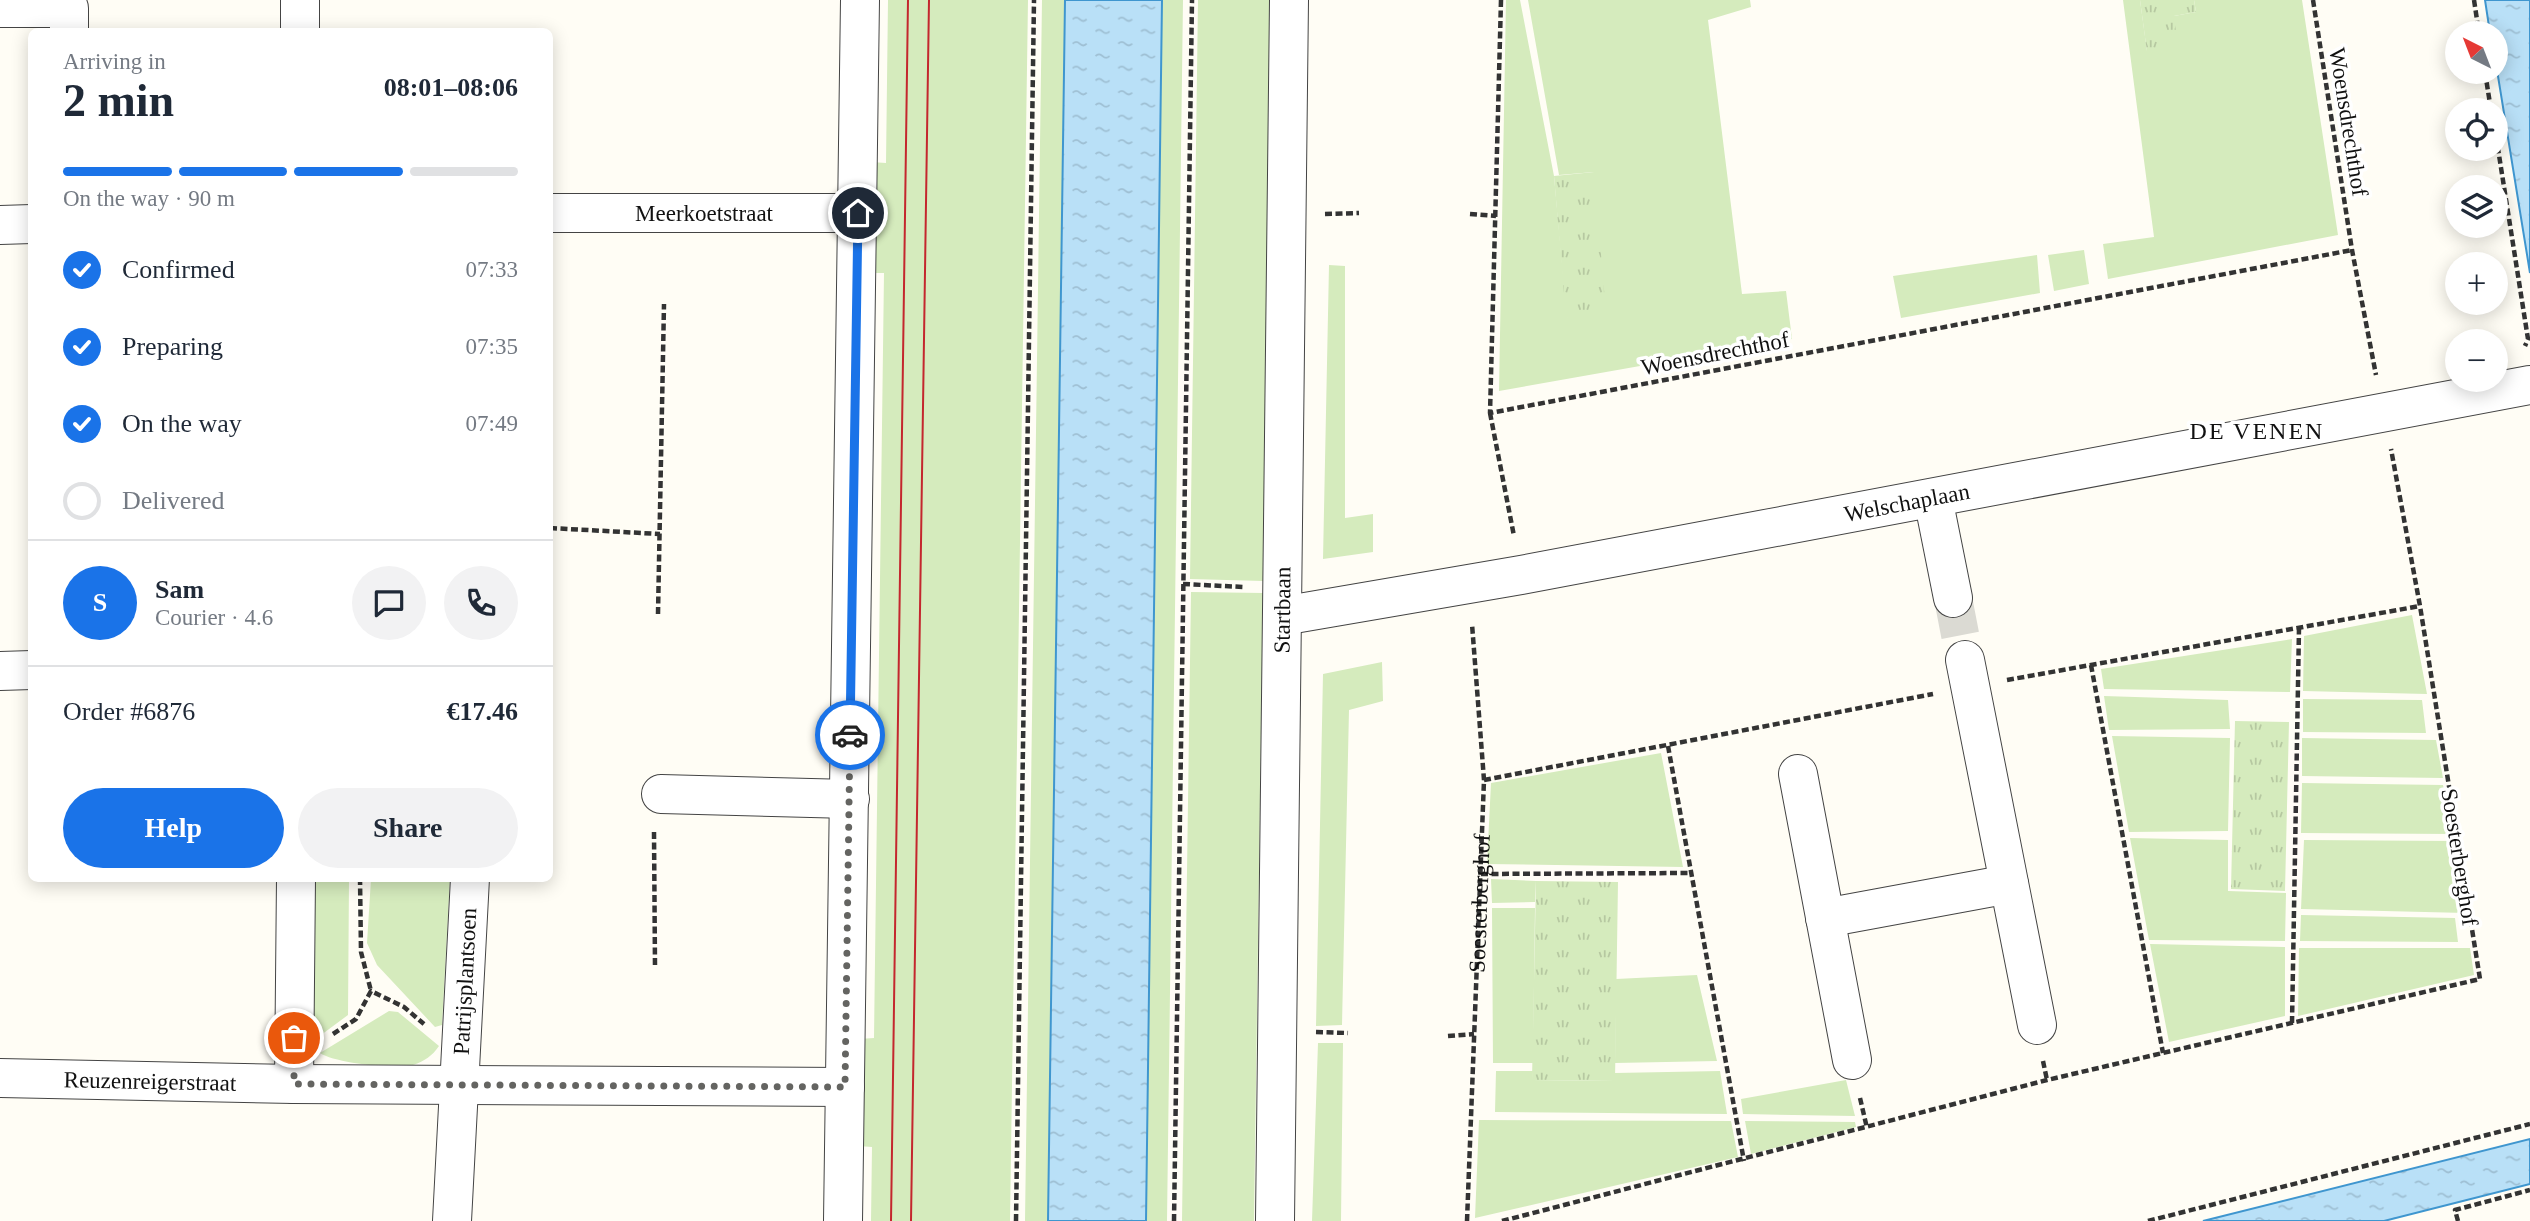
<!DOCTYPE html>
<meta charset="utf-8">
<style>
body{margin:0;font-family:"Times New Roman",serif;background:#f2f2f3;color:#1f2937;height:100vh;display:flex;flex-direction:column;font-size:26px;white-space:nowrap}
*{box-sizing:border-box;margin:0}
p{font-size:23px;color:#747a83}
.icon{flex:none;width:38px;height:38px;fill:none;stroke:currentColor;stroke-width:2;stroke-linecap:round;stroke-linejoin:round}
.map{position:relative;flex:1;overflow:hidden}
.panel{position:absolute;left:28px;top:28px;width:525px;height:854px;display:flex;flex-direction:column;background:#fff;border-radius:10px;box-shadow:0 4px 18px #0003}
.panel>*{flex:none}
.needle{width:46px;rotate:318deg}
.buttons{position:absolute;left:2445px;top:21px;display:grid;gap:14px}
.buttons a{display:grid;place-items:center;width:63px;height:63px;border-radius:50%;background:#fff;box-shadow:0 4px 18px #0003;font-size:35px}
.pin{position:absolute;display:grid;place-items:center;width:60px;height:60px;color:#fff;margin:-30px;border:4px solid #fff;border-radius:50%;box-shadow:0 2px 7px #0007}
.courier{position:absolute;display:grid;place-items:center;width:70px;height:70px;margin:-35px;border:5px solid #1a73e8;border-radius:50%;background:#fff;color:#222;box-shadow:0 2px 9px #0007}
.summary em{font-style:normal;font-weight:600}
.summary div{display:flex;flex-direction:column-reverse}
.summary{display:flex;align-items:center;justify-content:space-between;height:119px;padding:0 35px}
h1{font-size:46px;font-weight:600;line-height:52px}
.bar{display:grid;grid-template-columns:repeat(4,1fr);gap:10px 7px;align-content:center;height:84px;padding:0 35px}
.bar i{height:9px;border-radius:5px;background:#e0e1e3}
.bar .on{background:#1a73e8}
.bar p{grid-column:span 4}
.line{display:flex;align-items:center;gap:18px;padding:0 35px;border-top:2px solid #e0e1e3}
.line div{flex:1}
.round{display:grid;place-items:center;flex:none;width:74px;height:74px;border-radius:37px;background:#f2f2f3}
ol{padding:0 35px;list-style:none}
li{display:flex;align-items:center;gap:21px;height:77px}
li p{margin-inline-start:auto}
li .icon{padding:7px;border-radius:50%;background:#1a73e8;color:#fff;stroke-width:4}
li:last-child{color:#747a83}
li i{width:38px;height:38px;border:4px solid #e0e1e3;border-radius:50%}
.cta{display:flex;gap:14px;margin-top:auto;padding:14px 35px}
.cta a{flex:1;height:80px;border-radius:42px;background:#1a73e8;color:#fff;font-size:28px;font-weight:600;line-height:80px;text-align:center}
.cta a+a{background:#f2f2f3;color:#1f2937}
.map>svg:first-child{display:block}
</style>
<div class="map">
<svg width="2530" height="1221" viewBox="0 0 2530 1221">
<defs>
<pattern id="park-tufts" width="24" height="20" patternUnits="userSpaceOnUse" patternTransform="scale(1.75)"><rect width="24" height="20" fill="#d5ebbd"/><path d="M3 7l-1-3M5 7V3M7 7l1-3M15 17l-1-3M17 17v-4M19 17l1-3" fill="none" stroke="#b6c8a1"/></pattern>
<pattern id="water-ripples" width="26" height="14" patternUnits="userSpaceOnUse" patternTransform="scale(1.75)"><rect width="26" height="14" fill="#b9e0f7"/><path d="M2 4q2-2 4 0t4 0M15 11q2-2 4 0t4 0" fill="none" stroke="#9ebfd3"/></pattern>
</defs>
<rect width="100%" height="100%" fill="#fffdf5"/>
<!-- grass -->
<path fill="#d5ebbd" d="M 888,0 L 1028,0 L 1010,1221 L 871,1221 L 872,1147 L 858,1146 L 859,1039 L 874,1038 L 884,273 L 870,273 L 871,162 L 886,163 Z
M 1042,0 L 1065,0 L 1048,1221 L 1025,1221 Z
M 1162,0 L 1183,0 L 1167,1221 L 1146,1221 Z
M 1198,0 L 1271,0 L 1263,581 L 1190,579 Z
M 1506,0 L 1520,0 L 1554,176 L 1567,318 L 1594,172 L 1559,175 L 1528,0 L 1750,0 L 1751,7 L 1708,20 L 1742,294 L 1786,291 L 1792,339 L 1499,391 Z
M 2123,0 L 2140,0 L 2147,51 L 2174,16 L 2196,12 L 2194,0 L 2302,0 L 2338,235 L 2108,279 L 2103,244 L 2154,237 Z
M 2084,250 L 2089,284 L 2054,291 L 2048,255 Z
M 2037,255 L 2040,293 L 1901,318 L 1893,276 Z
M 1329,265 L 1345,266 L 1345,518 L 1373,514 L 1373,552 L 1323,559 Z
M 1191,592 L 1263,593 L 1254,1221 L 1182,1221 Z
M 2412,615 L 2427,694 L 2303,691 L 2304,636 Z
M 2292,639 L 2290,692 L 2104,689 L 2101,669 Z
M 1382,662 L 1383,701 L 1349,710 L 1342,1025 L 1316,1026 L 1323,674 Z
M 2104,696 L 2228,700 L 2230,729 L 2109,730 Z
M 2303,699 L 2422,700 L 2426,733 L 2303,732 Z
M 2112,736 L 2230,738 L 2228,831 L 2129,832 Z
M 2302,738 L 2436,740 L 2443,778 L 2302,776 Z
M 1661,753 L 1683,867 L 1487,864 L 1491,783 Z
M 2302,783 L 2443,785 L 2453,834 L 2301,833 Z
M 2130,838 L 2228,840 L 2228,891 L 2286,893 L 2285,941 L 2149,940 Z
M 2304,840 L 2454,841 L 2466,913 L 2301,909 Z
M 314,879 L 349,879 L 348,1015 L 321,1035 L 312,1032 Z
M 371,879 L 450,879 L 442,1025 L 435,1027 L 377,965 L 367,943 Z
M 1491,879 L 1536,881 L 1535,902 L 1492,903 Z
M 1492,908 L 1535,908 L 1533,1063 L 1493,1063 Z
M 2301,915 L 2455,918 L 2458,942 L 2300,941 Z
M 2150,944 L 2285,947 L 2285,1016 L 2169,1042 Z
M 2299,948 L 2470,948 L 2474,975 L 2298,1016 Z
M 1697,975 L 1717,1061 L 1615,1063 L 1616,979 Z
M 389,1011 L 398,1012 L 439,1046 C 432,1056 425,1061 413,1065 C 395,1070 335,1063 320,1053 Z
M 1318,1043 L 1343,1043 L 1341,1221 L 1312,1221 Z
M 1496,1071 L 1533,1071 L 1532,1080 L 1615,1081 L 1615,1073 L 1720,1071 L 1727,1114 L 1495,1112 Z
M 1846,1080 L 1855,1116 L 1743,1114 L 1741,1099 Z
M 1479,1120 L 1731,1121 L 1738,1157 L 1475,1218 Z
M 1745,1121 L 1855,1122 L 1856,1127 L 1751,1154 Z"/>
<!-- park -->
<path fill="url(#park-tufts)" d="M 2140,0 L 2194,0 L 2196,12 L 2174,16 L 2178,48 L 2147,52 Z
M 1594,172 L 1606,313 L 1566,318 L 1554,176 Z
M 2235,721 L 2289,722 L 2285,891 L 2231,889 Z
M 1536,881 L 1618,882 L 1615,1081 L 1532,1080 Z"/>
<!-- water -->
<path fill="url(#water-ripples)" stroke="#3f96cf" stroke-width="2" d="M 1065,0 L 1162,0 L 1146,1221 L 1048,1221 Z
M 2485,0 L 2530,0 L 2530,273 L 2496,64 L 2496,33 L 2490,33 Z
M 2530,1139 L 2530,1184 L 2384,1221 L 2203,1221 Z"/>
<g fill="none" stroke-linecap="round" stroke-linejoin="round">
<!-- minor-tunnel -->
<path stroke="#dbdad3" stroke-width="38" stroke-dasharray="38 19" stroke-linecap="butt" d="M 1953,598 L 1965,660"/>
<!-- minor casing -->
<g stroke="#444" stroke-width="40">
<g id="minor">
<path d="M 300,0 L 300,32"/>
<path d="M 0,8 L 69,8 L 69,32"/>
<path id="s2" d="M 550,213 L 858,213"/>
<path d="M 0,225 L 32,224"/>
<path d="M 1933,498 L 1953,598"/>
<path id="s3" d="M 1282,616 L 1521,575 L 2530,385"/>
<path d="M 1965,660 L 2037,1025"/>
<path d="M 0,671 L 32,670"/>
<path d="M 1798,774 L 1852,1060"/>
<path d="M 661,794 L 850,799"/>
<path d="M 1825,918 L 2009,884"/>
<path id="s4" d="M 0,1078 L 294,1084 L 845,1087"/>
<path d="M 294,1084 L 296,878"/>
<path id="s5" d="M 452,1221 L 470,878"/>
<path d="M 843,1221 L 860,0"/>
<path id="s6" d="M 1275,1221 L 1289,0"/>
</g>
</g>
<!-- path -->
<g stroke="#333" stroke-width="4.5" stroke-dasharray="7 3.5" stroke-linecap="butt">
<path d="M 1501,0 L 1490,413 L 2352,250"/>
<path d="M 2313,0 L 2352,250 L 2376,375"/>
<path d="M 2474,0 L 2479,33"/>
<path d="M 2485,72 L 2491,110"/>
<path d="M 2496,136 L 2528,339 L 2525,346"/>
<path d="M 1325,214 L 1359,213"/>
<path d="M 1470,214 L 1496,216"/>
<path d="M 1490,413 L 1514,536"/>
<path d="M 550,528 L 660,534"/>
<path d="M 1183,584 L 1243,587"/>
<path d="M 658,614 L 664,304"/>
<path d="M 2091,665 L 2163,1053"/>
<path d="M 2007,680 L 2420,606"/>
<path d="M 1668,746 L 1744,1161"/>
<path d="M 1484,780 L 1933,694"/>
<path d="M 654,832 L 655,967"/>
<path d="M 1481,874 L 1692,873"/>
<path d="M 360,878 L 361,952 L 371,991"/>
<path d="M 2292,1023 L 2299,628"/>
<path d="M 1316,1032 L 1348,1033"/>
<path d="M 333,1034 L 356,1019 L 371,991 L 404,1007 L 424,1024"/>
<path d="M 1448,1036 L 1474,1034"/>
<path d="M 2043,1061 L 2047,1080"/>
<path d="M 1860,1098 L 1867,1128"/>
<path d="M 1016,1221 L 1034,0"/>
<path d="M 1174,1221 L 1192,0"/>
<path id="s1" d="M 1467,1221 L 1484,780 L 1472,624"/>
<path d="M 1502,1221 L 2047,1080 L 2480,979 L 2420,606 L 2391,449"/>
<path d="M 2148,1221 L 2530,1124"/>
<path d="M 2458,1221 L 2455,1210 L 2530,1190"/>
</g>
<!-- minor -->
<use href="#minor" stroke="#fff" stroke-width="38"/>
<!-- tram -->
<path stroke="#c4262e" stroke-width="2" d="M 891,1221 L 908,0
M 911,1221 L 929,0"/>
</g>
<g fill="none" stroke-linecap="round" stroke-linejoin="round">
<!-- done -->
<path stroke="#646461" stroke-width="7" stroke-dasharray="0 12.6" d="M 294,1038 L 294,1084 L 845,1087 L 850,735"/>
<!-- route -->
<path stroke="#1a73e8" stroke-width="9" d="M 850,735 L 858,213"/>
</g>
<g text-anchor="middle" stroke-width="7" stroke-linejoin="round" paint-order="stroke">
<!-- street labels -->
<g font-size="23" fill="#111" stroke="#fff">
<text transform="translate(2349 122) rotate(81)" y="8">Woensdrechthof</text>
<text dy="8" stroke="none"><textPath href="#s2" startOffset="154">Meerkoetstraat</textPath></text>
<text transform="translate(1715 353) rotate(-11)" y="8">Woensdrechthof</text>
<text dy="8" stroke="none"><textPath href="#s3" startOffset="635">Welschaplaan</textPath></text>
<text dy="8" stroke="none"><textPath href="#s6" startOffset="611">Startbaan</textPath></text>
<text transform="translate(2460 857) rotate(81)" y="8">Soesterberghof</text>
<text dy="8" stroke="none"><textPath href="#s1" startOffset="318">Soesterberghof</textPath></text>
<text dy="8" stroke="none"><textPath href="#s5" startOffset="240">Patrijsplantsoen</textPath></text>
<text dy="8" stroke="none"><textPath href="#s4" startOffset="150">Reuzenreigerstraat</textPath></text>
</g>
<!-- neighbourhood labels -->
<g font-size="24" letter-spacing="2" fill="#111" stroke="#fff">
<text x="2257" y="439">DE VENEN</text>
</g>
</g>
</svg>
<div class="buttons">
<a><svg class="needle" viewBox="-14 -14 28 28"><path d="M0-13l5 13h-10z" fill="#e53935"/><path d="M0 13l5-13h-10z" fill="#747a83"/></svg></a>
<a><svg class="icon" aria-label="locate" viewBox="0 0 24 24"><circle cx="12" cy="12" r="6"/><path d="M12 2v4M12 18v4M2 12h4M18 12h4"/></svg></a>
<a><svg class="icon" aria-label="layers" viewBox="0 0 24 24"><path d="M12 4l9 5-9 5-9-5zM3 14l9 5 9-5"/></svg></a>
<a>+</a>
<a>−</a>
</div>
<div class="pin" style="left:294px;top:1038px;background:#ea580c"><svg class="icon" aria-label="bag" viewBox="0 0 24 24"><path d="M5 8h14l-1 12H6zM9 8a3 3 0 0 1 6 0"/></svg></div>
<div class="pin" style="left:858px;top:213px;background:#1f2937"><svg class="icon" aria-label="home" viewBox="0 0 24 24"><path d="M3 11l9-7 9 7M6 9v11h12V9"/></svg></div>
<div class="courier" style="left:850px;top:735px"><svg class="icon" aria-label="car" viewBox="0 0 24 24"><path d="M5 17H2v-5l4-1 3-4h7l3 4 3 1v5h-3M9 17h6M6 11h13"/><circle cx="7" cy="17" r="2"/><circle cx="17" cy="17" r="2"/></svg></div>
<section class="panel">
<div class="summary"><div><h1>2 min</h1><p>Arriving in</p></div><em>08:01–08:06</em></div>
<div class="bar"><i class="on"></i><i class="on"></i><i class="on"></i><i></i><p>On the way · 90 m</p></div>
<ol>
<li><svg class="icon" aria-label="check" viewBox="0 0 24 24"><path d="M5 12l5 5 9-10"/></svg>Confirmed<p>07:33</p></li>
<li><svg class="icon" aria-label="check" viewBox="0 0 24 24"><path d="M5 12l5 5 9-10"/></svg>Preparing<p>07:35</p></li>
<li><svg class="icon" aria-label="check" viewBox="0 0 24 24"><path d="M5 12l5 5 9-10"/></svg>On the way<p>07:49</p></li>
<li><i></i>Delivered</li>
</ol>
<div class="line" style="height:126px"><b class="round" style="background:#1a73e8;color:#fff">S</b><div><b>Sam</b><p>Courier · 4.6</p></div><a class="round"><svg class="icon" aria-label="chat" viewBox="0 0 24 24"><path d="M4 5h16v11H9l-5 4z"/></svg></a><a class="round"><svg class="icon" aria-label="phone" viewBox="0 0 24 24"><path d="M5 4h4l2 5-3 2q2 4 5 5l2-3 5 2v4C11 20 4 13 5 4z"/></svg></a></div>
<div class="line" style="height:91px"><div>Order #6876</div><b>€17.46</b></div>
<div class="cta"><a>Help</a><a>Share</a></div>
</section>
</div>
